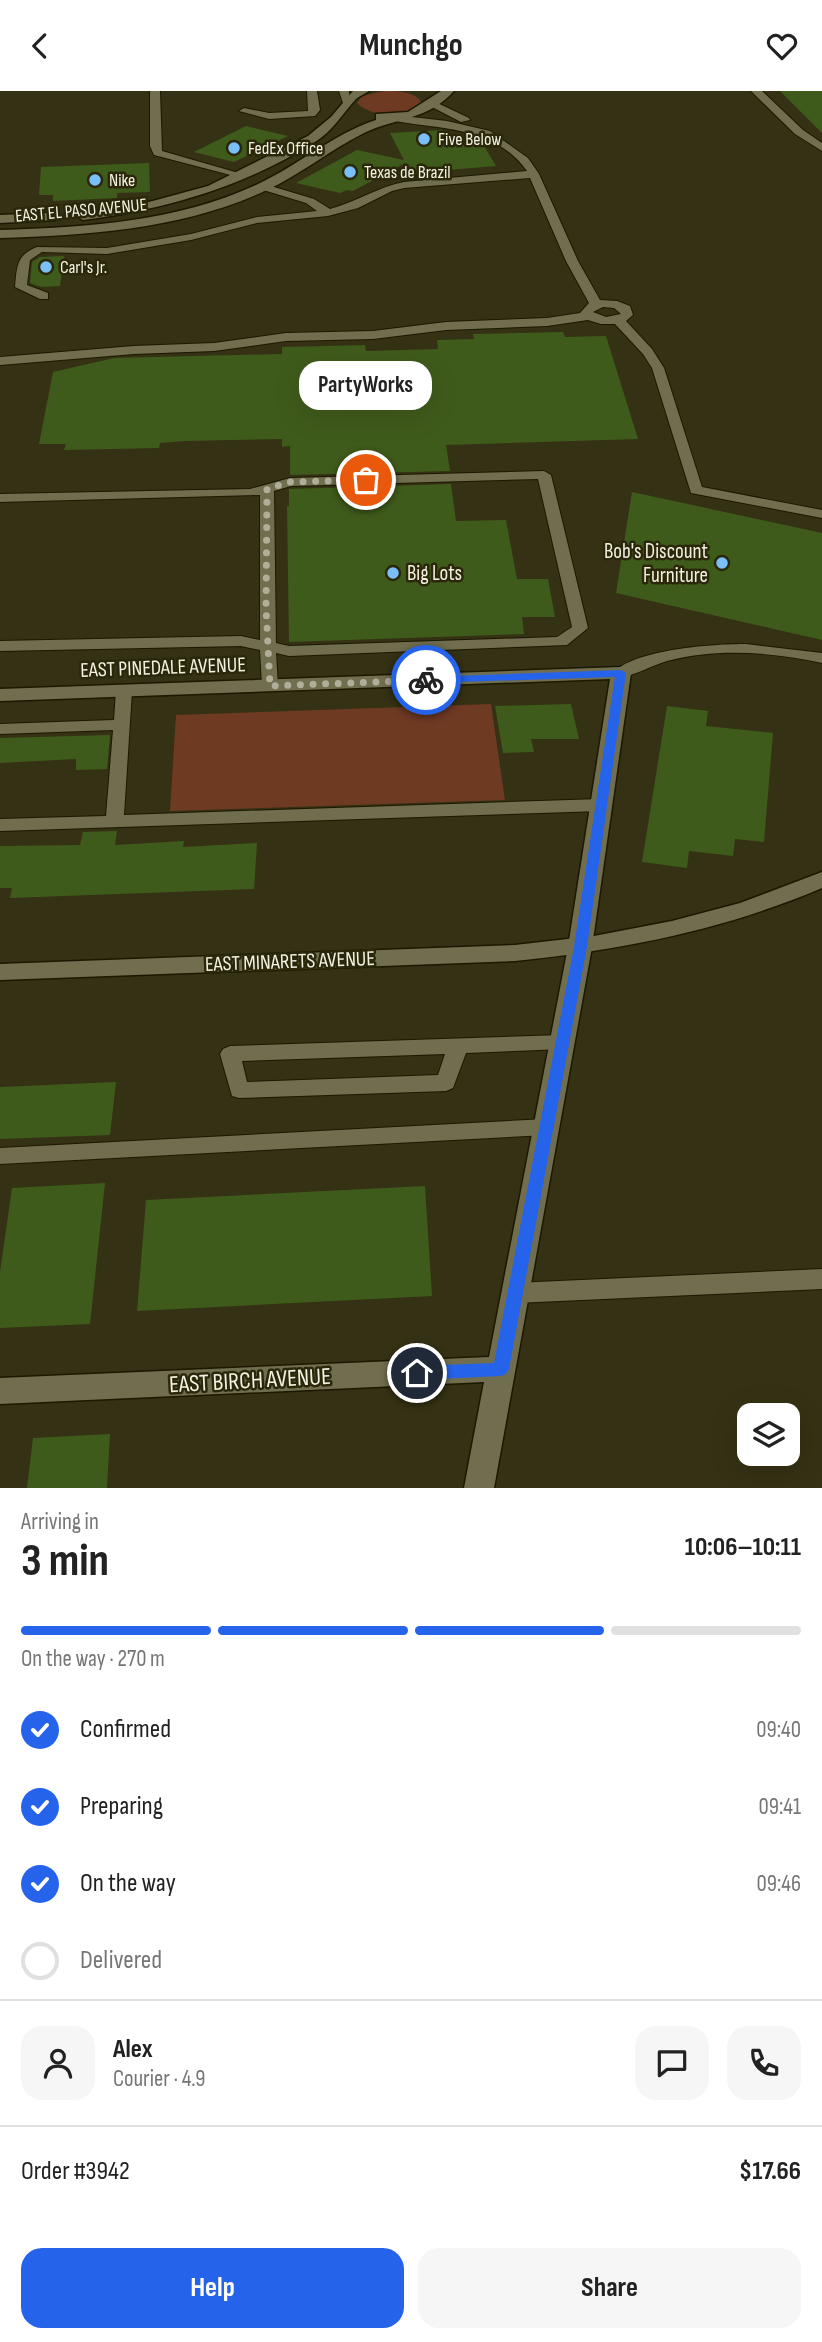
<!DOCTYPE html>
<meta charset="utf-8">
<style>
body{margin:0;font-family:"Sofia Sans Condensed",sans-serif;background:#f6f6f6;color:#222;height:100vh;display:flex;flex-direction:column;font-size:26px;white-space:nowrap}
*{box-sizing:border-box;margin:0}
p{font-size:23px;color:#767676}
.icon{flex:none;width:38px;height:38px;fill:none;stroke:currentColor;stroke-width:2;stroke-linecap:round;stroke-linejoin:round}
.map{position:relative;height:1397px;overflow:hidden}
.panel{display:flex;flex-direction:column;background:#fff;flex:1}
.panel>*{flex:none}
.tools{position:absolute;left:737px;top:1312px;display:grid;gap:14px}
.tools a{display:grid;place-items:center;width:63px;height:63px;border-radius:14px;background:#fff;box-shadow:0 7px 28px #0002;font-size:35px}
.pin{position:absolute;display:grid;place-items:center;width:60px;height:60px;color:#fff;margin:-30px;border:4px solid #fff;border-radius:50%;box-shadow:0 2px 7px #0007}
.courier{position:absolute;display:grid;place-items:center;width:70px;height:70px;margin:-35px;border:5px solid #2563eb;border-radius:50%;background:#fff;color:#222;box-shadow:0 2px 9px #0007}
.bubble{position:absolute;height:49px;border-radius:21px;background:#fff;box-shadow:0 7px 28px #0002;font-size:23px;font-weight:700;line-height:49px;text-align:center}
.summary em{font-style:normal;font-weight:700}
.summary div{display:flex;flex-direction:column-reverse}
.summary{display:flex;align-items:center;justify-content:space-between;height:119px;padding:0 21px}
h1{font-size:46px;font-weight:700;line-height:52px}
.bar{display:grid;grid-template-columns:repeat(4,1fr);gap:10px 7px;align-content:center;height:84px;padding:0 21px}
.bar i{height:9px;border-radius:5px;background:#e0e0e0}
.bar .active{background:#2563eb}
.bar p{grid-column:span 4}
.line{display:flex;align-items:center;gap:18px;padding:0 21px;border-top:2px solid #e0e0e0}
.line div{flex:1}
.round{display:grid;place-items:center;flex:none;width:74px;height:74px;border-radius:21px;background:#f6f6f6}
ol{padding:0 21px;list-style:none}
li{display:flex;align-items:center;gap:21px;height:77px}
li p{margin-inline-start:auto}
li .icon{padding:7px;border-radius:50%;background:#2563eb;color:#fff;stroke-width:4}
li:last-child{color:#767676}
li i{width:38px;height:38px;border:4px solid #e0e0e0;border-radius:50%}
.cta{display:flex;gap:14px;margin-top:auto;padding:14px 21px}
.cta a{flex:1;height:80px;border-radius:21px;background:#2563eb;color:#fff;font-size:28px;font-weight:700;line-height:80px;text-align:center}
.cta a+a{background:#f6f6f6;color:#222}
header{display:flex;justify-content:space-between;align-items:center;height:91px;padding:0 21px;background:#fff;font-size:32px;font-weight:700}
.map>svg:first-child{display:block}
</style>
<header><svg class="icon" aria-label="back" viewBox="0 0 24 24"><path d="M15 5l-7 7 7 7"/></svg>Munchgo<svg class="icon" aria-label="heart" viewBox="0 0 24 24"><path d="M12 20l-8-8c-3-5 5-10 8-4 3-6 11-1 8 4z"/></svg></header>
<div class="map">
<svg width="822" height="1397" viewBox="0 0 822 1397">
<rect width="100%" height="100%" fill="#353114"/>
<!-- green -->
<path fill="#6f3a22" d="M 384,0 C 397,0 415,0 422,12 C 409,27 371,27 357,12 L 362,5 Z
M 491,613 L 505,709 L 170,720 L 176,624 Z"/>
<!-- building -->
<path fill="#3f5b1b" d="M 780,0 L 822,0 L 822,42 Z
M 246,35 L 288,45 L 234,71 L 194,61 Z
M 443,39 L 451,54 L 483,53 L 496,75 L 410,82 L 405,72 L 353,100 L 347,99 L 340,102 L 296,92 L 357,59 L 404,69 L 390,42 Z
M 149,72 L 150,101 L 117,102 L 117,107 L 53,110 L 53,104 L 39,104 L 41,76 Z
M 64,165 L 60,195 L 41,196 L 30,192 L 32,171 L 40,166 Z
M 563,241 L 565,246 L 606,245 L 638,348 L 446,354 L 450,380 L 290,384 L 290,355 L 282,356 L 282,348 L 185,350 L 160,352 L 159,357 L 64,359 L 66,353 L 39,353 L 53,281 L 114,267 L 282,263 L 282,256 L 365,254 L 366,260 L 438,258 L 437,249 L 474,248 L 473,243 Z
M 451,393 L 456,430 L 506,429 L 517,488 L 548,488 L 555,526 L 522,526 L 524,543 L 289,551 L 287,415 L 289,415 L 289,398 Z
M 632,401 L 822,442 L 822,549 L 616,502 Z
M 571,613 L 579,648 L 531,648 L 534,661 L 503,662 L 495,615 Z
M 667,615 L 708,620 L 706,635 L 773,642 L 764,751 L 735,748 L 733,765 L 689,760 L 687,777 L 642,771 Z
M 110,644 L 107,678 L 76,679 L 76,668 L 0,672 L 0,647 Z
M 117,740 L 115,754 L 184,750 L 183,756 L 257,752 L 254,798 L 10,807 L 12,797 L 0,797 L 0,755 L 80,754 L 83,741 Z
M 116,991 L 110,1044 L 0,1048 L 0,996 Z
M 105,1092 L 90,1233 L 0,1237 L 0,1181 L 12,1097 Z
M 425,1095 L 432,1205 L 137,1220 L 146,1109 Z
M 110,1343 L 107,1397 L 27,1397 L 33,1347 Z"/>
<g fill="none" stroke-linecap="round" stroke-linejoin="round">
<!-- lane casing -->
<g stroke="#1c1800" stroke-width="2">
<path id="lane" d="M 150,0 L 160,0 L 162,60 L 242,83 L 242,87 L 154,64 L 150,55 Z
M 307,0 L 317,0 L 320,19 L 315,25 L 269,28 L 239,20 L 244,17 L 269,22 L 308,20 Z
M 339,0 L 349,0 L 350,15 L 344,15 Z
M 751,0 L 762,0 L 803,39 L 822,52 L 822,60 L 795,43 Z
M 431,9 L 469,27 L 470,29 L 461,31 L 428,14 L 426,12 Z
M 394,24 L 447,30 L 490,40 L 528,67 L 539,83 L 578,170 L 600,209 L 617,210 L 630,215 L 633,224 L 626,230 L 652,258 L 664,277 L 702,396 L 822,419 L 822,427 L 691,402 L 652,277 L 643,263 L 615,233 L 601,233 L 588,229 L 547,235 L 446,239 L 373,248 L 286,250 L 214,260 L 134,263 L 0,274 L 0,266 L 134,255 L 214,252 L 286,242 L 373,240 L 446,231 L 547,227 L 580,222 L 589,212 L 566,170 L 530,87 L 404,97 L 392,100 L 358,117 L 328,125 L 257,132 L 191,149 L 107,163 L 42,161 L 30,169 L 27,194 L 48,202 L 48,208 L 40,208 L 15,196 C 17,176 16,164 37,156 L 107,157 L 191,143 L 257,126 L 317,120 L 306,112 L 260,98 L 260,94 L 264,93 L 314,108 L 330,118 C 356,111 378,96 404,91 L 527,80 C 494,34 440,39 390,29 L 389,27 ZM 603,216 L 614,217 L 621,223 L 606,226 L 593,221 Z
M 544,380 L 551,384 L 588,537 L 567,554 L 289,565 L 276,562 L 278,595 L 270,600 L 262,595 L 260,559 L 241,555 L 0,560 L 0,550 L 241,545 L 260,549 L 260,404 L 0,411 L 0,403 L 250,398 L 290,387 ZM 538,388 L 572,536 L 557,546 L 289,555 L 276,552 L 274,400 L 291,395 Z
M 746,553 L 822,562 L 822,572 C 772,561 717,557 667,570 C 651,575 637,583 621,587 L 613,582 C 635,558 714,553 746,553 Z
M 124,595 L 132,600 L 124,724 L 601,708 L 610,714 L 601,720 L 0,740 L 0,728 L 106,725 L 113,639 L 0,643 L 0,633 L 114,629 L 116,600 Z
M 563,944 L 570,946 L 573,951 L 570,956 L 563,958 L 466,962 L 453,997 L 446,1000 L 239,1007 L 232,1005 L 220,963 L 223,958 L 230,955 ZM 445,963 L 438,984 L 247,991 L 242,970 Z
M 546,1028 L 554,1030 L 557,1036 L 554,1042 L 546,1044 L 0,1073 L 0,1057 Z
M 822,1178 L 822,1198 L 515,1212 L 507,1209 L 503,1202 L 507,1195 L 515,1192 Z"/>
</g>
<!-- street casing -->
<g stroke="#1c1800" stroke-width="3">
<path id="street" d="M 621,576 L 631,582 L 592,856 L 494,1397 L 464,1397 L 484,1291 L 0,1313 L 0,1287 L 489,1266 L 568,856 L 610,588 L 0,610 L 0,598 Z"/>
</g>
<!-- secondary casing -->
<g stroke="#1c1800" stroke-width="3">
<path id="secondary" d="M 353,0 L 369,0 C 365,3 359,5 356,8 C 342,23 333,40 315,51 C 243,96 167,118 83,129 L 76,125 L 83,121 L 138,114 L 208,95 L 308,45 L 331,26 Z
M 441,0 L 454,0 C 427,30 397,26 364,42 C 330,59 301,83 267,99 C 183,138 91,144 0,147 L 0,139 C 88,136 177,131 258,93 C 299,74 333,43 376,29 L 376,23 L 408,21 Z
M 50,122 L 55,123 L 55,129 L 0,132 L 0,124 Z
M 822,781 L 822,797 C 724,839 621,859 515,870 L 0,889 L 0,873 L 515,854 L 594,845 L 672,830 L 740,812 Z"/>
</g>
<!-- lane -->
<use href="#lane" fill="#716e4f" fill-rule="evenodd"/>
<!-- street -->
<use href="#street" fill="#716e4f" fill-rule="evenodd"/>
<!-- secondary -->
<use href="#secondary" fill="#716e4f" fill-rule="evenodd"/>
</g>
<!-- route -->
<path fill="#2563eb" d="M 621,579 L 626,582 L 587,856 L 509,1278 L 506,1283 L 501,1285 L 417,1289 L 412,1287 L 410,1282 L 412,1277 L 417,1275 L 494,1272 L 574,856 L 615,586 L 426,592 L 421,589 L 426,586 Z"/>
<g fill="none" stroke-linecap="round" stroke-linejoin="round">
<!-- done -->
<path stroke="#b0ae99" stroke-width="7" stroke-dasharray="0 12.6" d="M 366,389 L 290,391 L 267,398 L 266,516 L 270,595 L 426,589"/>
</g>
<!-- markers -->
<g fill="#7abff8" stroke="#2b270a" stroke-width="2.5">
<circle cx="424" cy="48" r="7"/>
<circle cx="234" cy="57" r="7"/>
<circle cx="350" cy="81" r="7"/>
<circle cx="95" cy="89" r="7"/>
<circle cx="46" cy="176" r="7"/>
<circle cx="722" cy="472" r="7"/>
<circle cx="393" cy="482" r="7"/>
</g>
<g text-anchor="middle" stroke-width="5" stroke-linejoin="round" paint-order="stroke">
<!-- far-poi labels -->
<g font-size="18" fill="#f3f1e0" stroke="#2b270a" text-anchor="start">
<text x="438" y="54">Five Below</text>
<text x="248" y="63">FedEx Office</text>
<text x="364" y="87">Texas de Brazil</text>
<text x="109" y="95">Nike</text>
<text x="60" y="182">Carl's Jr.</text>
</g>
<!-- far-street labels -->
<g font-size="18" fill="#f3f1e0" stroke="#2b270a">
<text transform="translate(81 119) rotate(-5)" y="6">EAST EL PASO AVENUE</text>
</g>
<!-- poi labels -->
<g font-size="21" fill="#f3f1e0" stroke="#2b270a" text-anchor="end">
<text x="708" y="467">Bob's Discount<tspan x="708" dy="24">Furniture</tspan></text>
<text x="407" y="489" text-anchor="start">Big Lots</text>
</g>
<!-- street labels -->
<g font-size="21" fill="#f3f1e0" stroke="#2b270a">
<text transform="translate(163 576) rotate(-2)" y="7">EAST PINEDALE AVENUE</text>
<text transform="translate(290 870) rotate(-2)" y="7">EAST MINARETS AVENUE</text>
</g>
<!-- near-street labels -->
<g font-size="24" fill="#f3f1e0" stroke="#2b270a">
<text transform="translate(250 1289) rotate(-3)" y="8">EAST BIRCH AVENUE</text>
</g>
</g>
</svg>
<div class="tools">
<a><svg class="icon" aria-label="layers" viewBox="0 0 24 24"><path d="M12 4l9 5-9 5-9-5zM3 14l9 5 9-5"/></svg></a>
</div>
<div class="pin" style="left:366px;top:389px;background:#ea580c"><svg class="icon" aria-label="bag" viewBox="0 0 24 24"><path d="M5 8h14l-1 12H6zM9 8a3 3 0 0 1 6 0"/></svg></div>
<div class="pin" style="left:417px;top:1282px;background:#1f2937"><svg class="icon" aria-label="home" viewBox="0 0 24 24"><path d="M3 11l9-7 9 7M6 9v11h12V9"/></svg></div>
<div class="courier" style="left:426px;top:589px"><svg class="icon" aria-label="bike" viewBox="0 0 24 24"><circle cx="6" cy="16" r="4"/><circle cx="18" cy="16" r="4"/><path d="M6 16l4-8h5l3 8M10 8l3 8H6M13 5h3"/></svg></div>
<div class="bubble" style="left:299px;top:270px;width:133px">PartyWorks</div>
</div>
<section class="panel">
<div class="summary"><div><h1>3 min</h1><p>Arriving in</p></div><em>10:06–10:11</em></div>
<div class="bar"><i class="active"></i><i class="active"></i><i class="active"></i><i></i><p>On the way · 270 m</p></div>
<ol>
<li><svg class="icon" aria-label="check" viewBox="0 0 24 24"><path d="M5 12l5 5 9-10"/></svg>Confirmed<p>09:40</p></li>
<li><svg class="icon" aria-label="check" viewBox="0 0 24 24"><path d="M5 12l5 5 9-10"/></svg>Preparing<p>09:41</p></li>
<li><svg class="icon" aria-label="check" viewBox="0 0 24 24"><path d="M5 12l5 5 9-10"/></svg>On the way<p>09:46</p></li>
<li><i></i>Delivered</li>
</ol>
<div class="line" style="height:126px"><a class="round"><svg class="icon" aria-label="person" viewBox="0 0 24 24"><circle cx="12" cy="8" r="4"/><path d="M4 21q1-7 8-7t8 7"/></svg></a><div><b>Alex</b><p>Courier · 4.9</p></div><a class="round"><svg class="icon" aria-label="chat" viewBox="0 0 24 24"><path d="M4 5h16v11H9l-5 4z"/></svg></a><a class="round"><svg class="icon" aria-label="phone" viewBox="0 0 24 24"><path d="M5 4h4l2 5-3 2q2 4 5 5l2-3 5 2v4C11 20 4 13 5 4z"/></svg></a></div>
<div class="line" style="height:91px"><div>Order #3942</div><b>$17.66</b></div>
<div class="cta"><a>Help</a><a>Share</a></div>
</section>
